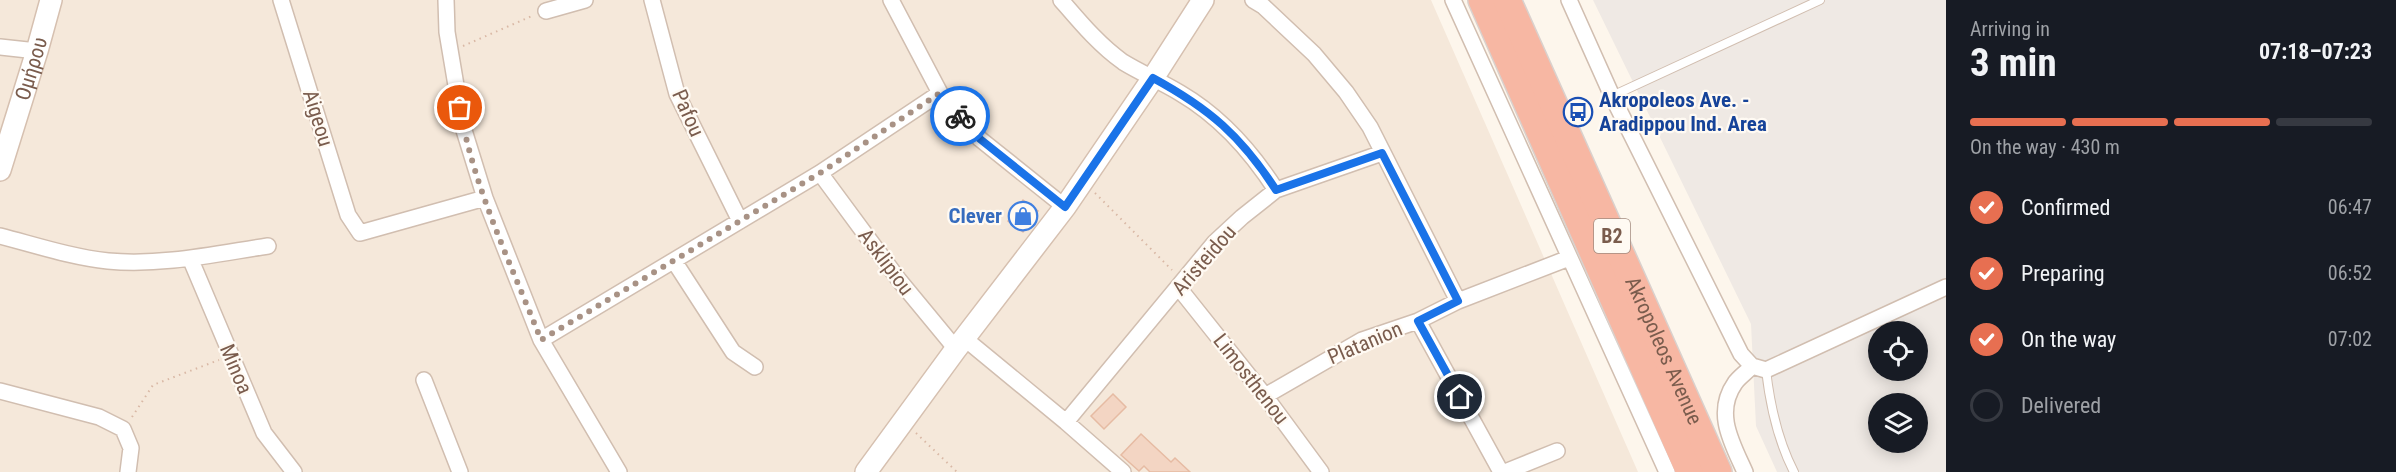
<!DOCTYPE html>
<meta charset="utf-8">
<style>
body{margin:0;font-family:"Roboto Condensed",sans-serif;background:#20242c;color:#f1f3f6;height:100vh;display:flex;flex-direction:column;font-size:22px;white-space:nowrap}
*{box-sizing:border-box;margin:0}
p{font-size:20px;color:#9ea1a6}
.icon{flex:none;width:33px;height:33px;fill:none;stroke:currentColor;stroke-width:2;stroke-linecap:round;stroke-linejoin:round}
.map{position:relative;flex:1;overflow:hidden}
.details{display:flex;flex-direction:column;background:#171b24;width:450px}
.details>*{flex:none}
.tools{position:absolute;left:1868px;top:321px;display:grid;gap:12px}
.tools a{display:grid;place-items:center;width:60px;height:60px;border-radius:50%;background:#171b24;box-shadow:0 3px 15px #0003;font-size:30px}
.pin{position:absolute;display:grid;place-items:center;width:51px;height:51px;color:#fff;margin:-26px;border:3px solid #fff;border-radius:50%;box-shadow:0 2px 6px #0007}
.courier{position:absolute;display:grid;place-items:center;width:60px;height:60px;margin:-30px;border:4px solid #1a73e8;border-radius:50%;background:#fff;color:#222;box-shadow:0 2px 8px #0007}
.summary em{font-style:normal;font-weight:700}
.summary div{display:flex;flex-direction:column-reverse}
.summary{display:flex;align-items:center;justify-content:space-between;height:102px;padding:0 24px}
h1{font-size:39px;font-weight:700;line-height:45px}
.bar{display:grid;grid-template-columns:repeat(4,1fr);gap:9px 6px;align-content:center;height:72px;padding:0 24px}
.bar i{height:8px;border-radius:4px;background:#363941}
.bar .selected{background:#e76f51}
.bar p{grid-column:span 4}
ol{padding:0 24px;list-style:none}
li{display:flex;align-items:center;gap:18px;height:66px}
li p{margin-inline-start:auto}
li .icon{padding:6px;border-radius:50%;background:#e76f51;color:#fff;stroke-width:4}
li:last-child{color:#9ea1a6}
li i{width:33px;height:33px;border:3px solid #363941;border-radius:50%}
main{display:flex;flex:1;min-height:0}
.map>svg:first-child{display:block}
</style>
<main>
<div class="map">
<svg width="1946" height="472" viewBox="0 0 1946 472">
<rect width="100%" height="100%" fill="#fdf6ec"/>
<!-- residential -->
<path fill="#f5e8da" d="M 0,0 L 1431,0 L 1638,472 L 0,472 Z"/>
<!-- industrial -->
<path fill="#efe9e4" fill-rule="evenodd" d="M 1593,0 L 1946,0 L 1946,472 L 1777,472 L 1756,426 L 1751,324 ZM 1878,332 L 1917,332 L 1917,370 L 1878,370 ZM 1878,404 L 1917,404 L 1917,442 L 1878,442 Z"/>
<!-- building -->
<path fill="#f3d5c3" stroke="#e6bba3" stroke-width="1.5" d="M 1023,200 L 1038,211 L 1023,232 L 1008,221 Z
M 1113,394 L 1126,407 L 1104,429 L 1091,416 Z
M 1141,434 L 1171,462 L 1175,458 L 1190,472 L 1150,472 L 1144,466 L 1139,471 L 1121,455 Z"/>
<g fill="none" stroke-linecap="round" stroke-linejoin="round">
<!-- lane casing -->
<g stroke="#d1beb0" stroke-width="10">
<path id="lane" d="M 1612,96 L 1820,0
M 1766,370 C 1770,405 1777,439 1794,472"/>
</g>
<!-- street casing -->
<g stroke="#d1beb0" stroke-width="18">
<path id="street" d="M 281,0 L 348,215 L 360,233 L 485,198
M 446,0 L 447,32 L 463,127 L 485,198 L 541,340 L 619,472
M 652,0 L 677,94 L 740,221
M 891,0 L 940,93 L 980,139 L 1065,207
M 1061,0 C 1080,22 1099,45 1123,62 C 1141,73 1162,82 1180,93 C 1221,117 1251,151 1276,190
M 1253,0 L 1263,6 L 1314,54 L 1346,92 L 1370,127 L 1458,301
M 1453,0 L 1667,472
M 1569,0 L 1612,96 L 1741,354 L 1752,366 L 1766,370 L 1946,287
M 546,11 L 585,0
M 0,47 L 37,51
M 820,173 L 899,280 L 956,349
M 0,236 C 35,245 71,257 108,261 C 161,266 215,254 268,246
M 190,258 L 264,433 L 294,472
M 674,261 L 733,352 L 755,367
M 1179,288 L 1265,396 L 1321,472
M 1418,321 L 1501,472
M 964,338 L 1066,422 L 1123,472
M 541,340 L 820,173 L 940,93
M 424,380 L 460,472
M 0,391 L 99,417 L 123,429 L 131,448 L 128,472
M 1265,396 L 1362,340 L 1418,321 L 1458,301 L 1569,258
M 1066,422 L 1215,242 L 1242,217 L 1276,190 L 1382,153
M 1505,472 L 1557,451
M 1745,472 C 1732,443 1714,413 1735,383 C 1739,377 1747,372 1752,366"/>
</g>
<!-- secondary casing -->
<g stroke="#d6c0b0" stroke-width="24">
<g id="secondary">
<path id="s1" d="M 0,170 L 37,51 L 51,0"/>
<path d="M 866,472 L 956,349 L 1065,207 L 1153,78 L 1203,0"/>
</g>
</g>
<!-- highway casing -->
<g stroke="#dad1cd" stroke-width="30">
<g id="highway">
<path d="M 1482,0 L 1690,472"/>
<path id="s2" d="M 1507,0 L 1718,472"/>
</g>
</g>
<!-- path -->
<path stroke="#d9b8a5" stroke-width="2" stroke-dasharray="1.5 4.5" stroke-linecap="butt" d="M 463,46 L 532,16
M 1095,193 L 1172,270
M 132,417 L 153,385 L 219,360
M 916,433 L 957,472"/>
<!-- lane -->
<use href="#lane" stroke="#fff" stroke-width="8"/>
<!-- street -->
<use href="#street" stroke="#fff" stroke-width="15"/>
<!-- secondary -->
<use href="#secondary" stroke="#fff" stroke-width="21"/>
<!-- highway -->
<use href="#highway" stroke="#f7b7a3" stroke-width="27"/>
</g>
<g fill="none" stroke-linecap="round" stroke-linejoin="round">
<!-- done -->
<path stroke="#a89285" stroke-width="6" stroke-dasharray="0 10.8" d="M 460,108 C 473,187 512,266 541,340 L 820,173 L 940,93 L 960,116"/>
<!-- route -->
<path stroke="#1a73e8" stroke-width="8" d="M 960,116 L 980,139 L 1065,207 L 1153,78 C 1210,109 1241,136 1276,190 L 1382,153 L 1458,301 L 1418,321 L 1460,397"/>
</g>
<!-- icons -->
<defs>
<g id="bus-ring" transform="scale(1.5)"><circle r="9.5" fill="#fffaf3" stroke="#1a4fb4" stroke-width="1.5"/><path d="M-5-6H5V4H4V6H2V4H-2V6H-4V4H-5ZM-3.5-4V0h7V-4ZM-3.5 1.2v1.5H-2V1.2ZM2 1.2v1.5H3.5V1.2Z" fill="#1a4fb4"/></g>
<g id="shop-ring" transform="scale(1.5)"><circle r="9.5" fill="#fffaf3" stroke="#3f7fe0" stroke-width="1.5"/><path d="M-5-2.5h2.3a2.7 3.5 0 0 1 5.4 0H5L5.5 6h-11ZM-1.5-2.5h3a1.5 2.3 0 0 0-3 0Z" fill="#3f7fe0"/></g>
</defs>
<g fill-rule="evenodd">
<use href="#bus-ring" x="1578" y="112"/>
<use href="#shop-ring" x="1023" y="216"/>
</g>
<g text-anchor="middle" stroke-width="4.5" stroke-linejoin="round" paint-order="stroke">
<!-- shield labels -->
<rect fill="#fffaf3" stroke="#a28b7f" stroke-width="1.5" x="1594" y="219" width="36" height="34" rx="4.5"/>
<g font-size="20" font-weight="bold" fill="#7a5c4d">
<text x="1612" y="243">B2</text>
</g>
<!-- street labels -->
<g font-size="21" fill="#7a5c4d" stroke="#fffaf3">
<text dy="7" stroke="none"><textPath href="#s1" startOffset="106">Ομήρου</textPath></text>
<text transform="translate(688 113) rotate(66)" y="7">Pafou</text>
<text transform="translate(318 118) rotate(73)" y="7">Aigeou</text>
<text transform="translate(1204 260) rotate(-49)" y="7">Aristeidou</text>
<text transform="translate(886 262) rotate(53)" y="7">Asklipiou</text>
<text transform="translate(1365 343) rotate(-23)" y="7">Platanion</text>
<text dy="7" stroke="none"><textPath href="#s2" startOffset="384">Akropoleos Avenue</textPath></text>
<text transform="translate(236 369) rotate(67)" y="7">Minoa</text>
<text transform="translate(1251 379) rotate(52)" y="7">Limosthenou</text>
</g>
<!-- transit labels -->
<g font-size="21" font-weight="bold" fill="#164399" stroke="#fffaf3" text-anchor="start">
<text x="1599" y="107">Akropoleos Ave. -<tspan x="1599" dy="24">Aradippou Ind. Area</tspan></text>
</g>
<!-- shop labels -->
<g font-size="21" font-weight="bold" fill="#366cbe" stroke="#fffaf3" text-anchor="end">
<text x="1002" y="223">Clever</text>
</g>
</g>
</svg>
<div class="tools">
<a><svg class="icon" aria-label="locate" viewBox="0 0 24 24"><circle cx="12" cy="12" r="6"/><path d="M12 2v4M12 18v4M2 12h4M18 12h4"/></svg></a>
<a><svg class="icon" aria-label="layers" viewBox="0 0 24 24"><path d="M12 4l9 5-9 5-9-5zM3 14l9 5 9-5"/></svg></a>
</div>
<div class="pin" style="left:460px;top:108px;background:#ea580c"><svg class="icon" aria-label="bag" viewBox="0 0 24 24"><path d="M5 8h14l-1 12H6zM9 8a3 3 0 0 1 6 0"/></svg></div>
<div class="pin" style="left:1460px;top:397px;background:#1f2937"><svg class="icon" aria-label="home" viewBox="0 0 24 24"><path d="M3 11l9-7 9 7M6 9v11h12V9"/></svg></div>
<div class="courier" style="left:960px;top:116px"><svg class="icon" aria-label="bike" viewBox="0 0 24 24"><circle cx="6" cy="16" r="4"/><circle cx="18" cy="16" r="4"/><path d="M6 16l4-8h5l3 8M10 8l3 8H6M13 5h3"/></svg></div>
</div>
<section class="details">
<div class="summary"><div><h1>3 min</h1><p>Arriving in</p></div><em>07:18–07:23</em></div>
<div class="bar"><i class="selected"></i><i class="selected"></i><i class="selected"></i><i></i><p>On the way · 430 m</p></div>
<ol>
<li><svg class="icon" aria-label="check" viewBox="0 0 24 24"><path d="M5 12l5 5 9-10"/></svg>Confirmed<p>06:47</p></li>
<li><svg class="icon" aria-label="check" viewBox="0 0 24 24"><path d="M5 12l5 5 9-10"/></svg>Preparing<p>06:52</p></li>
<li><svg class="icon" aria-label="check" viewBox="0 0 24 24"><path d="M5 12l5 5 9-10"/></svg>On the way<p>07:02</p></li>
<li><i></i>Delivered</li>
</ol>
</section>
</main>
